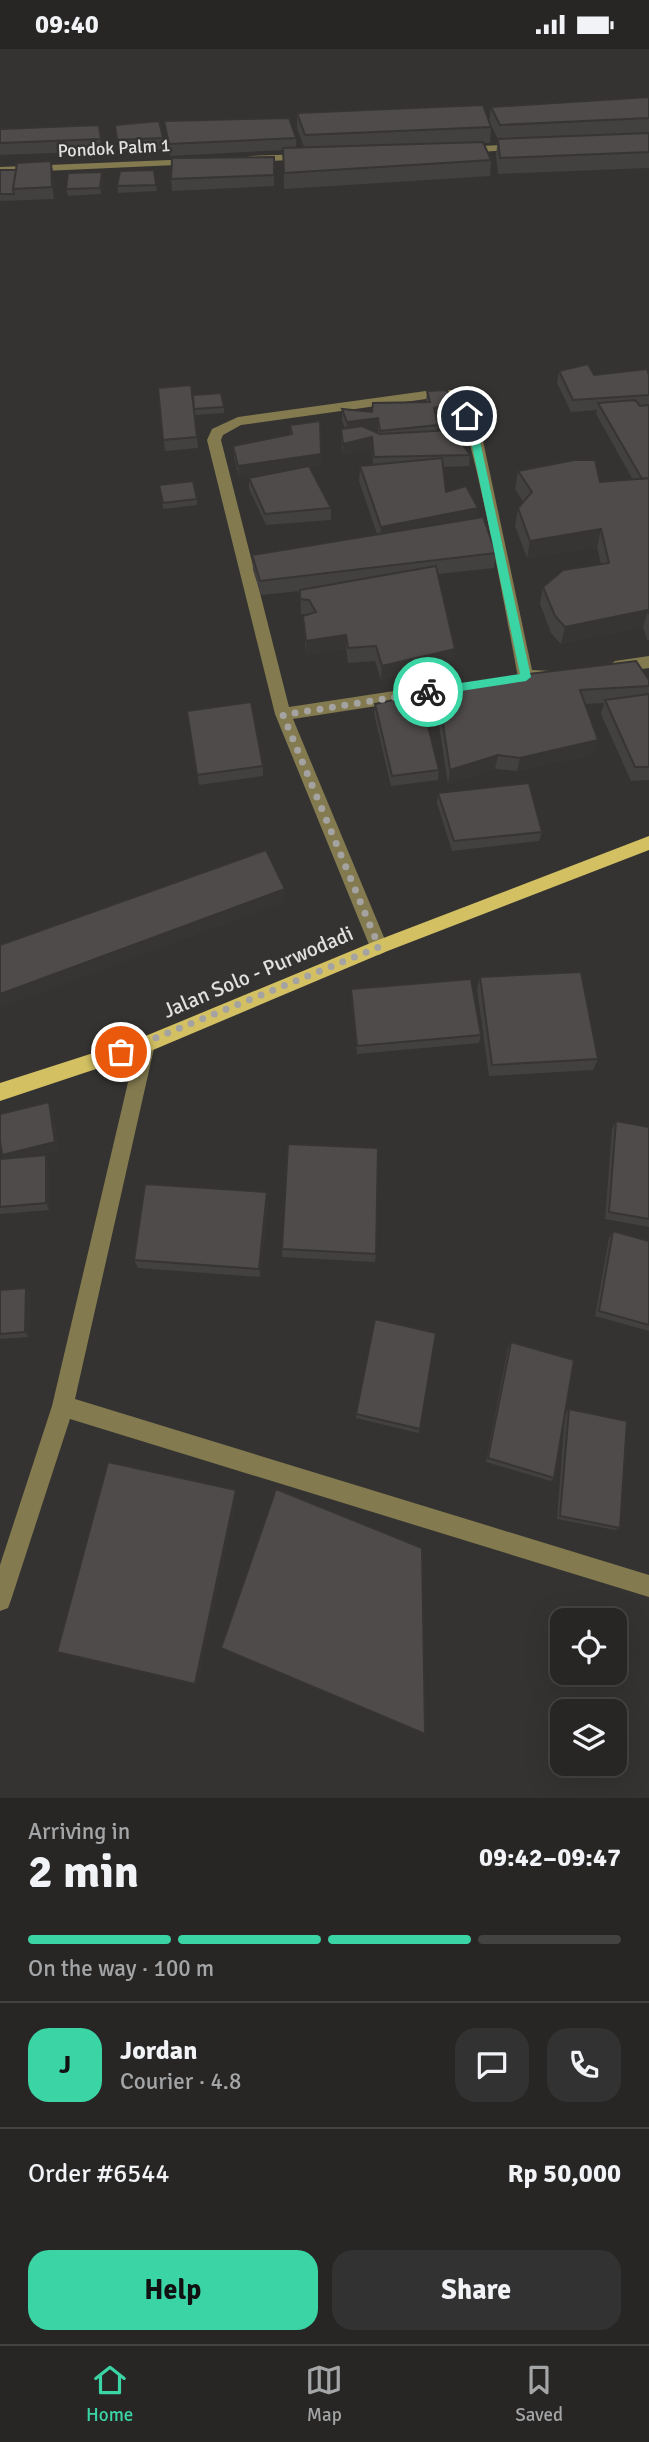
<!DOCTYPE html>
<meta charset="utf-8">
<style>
body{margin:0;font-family:Signika,sans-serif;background:#333232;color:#f1f3f6;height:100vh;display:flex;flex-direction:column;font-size:26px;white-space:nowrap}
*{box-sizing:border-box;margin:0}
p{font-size:23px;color:#a4a5a7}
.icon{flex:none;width:38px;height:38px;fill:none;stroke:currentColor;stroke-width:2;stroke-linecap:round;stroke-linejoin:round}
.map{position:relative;height:1749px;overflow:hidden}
.sheet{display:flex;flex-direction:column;background:#272625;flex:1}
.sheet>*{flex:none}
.controls{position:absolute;left:550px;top:1559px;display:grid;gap:14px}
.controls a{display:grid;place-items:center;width:77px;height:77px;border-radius:14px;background:#272625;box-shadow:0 7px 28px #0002,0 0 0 2px #434342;font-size:35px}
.pin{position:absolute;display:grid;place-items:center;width:60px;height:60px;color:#fff;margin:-30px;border:4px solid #fff;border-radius:50%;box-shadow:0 2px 7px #0007}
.courier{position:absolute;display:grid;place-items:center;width:70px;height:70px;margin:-35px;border:5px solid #3ad4a5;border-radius:50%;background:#fff;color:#222;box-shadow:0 2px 9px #0007}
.overview em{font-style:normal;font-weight:700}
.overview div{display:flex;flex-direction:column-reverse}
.overview{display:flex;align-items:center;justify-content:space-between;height:119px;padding:0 28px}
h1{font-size:46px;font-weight:700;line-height:52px}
.bar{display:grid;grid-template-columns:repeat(4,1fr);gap:10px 7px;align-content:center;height:84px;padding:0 28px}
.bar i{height:9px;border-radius:5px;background:#434342}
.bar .selected{background:#3ad4a5}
.bar p{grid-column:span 4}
.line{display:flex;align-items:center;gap:18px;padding:0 28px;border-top:2px solid #434342}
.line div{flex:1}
.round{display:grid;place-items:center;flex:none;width:74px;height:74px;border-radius:21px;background:#333232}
.action{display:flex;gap:14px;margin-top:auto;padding:14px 28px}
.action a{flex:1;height:80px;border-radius:21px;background:#3ad4a5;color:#111;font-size:28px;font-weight:700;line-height:80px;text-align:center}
.action a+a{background:#333232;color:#f1f3f6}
.status{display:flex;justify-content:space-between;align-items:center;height:49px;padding:0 35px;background:#272625;direction:ltr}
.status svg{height:19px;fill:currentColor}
.tabs{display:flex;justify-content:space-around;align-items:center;height:98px;border-top:2px solid #434342;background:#272625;font-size:19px;color:#a4a5a7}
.tabs a{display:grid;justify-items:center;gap:4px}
.tabs .selected{color:#3ad4a5}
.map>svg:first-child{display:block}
</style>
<div class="status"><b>09:40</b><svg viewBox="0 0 49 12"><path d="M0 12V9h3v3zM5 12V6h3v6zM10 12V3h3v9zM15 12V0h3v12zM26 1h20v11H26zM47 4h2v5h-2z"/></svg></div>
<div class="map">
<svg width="649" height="1749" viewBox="0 0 649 1749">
<rect width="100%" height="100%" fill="#343331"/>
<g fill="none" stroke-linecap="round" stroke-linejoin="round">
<!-- minor -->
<path fill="#837a4f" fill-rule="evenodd" d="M 520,95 L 526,98 L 524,100 L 464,104 L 458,101 L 464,98 Z
M 306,105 L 312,108 L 310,110 L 250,113 L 244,110 L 250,107 Z
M 194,110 L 198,111 L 198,115 L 0,124 L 0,118 Z
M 433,341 L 452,341 L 466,348 L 483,392 L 532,621 L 551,622 L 554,626 L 551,630 L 526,634 L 518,628 C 510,587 472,371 454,352 C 449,347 440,349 433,349 L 241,376 L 223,386 L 221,391 L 289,658 L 460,632 L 468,638 L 460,644 L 293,670 L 388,898 L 385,903 L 379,906 L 373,903 L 370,898 L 275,665 L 207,391 L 212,380 L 238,368 Z
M 649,607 L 649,619 L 615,624 L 607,618 L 615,612 Z
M 146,987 L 153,989 L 155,995 L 75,1350 L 649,1526 L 649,1548 L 70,1370 L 11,1551 L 8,1559 L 0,1562 L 0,1516 L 52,1357 L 137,995 L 139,989 Z"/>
<!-- major -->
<path fill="#d3c063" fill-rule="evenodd" d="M 649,787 L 649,801 L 385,903 L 153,1001 L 0,1052 L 0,1034 L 143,988 L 373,893 Z"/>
</g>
<!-- wall -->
<path fill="#434040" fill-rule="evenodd" d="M 649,48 L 649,119 L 498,125 L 496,106 L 498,90 L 490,74 L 491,78 L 490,94 L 484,94 L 491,111 L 490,127 L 284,140 L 283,101 L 170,107 L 164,72 L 296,89 L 296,99 L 304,98 L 297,79 L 297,64 L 489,73 L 491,58 Z
M 99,76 L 102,102 L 0,106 L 0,80 Z
M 115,76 L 163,89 L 164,100 L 119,103 Z
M 51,112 L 53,124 L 54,150 L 0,152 L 0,121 L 16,121 Z
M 274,120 L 274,137 L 172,142 L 171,130 Z
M 154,121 L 157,142 L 118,144 L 117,137 Z
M 103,129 L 101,145 L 68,147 L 66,140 Z
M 559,322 L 594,326 L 649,326 L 649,591 L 647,591 L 643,578 L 561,595 L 551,584 L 540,555 L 543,538 L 601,515 L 597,498 L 527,509 L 515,477 L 518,459 L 523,453 L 515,440 L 518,422 L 600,433 L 633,431 L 596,365 L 597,361 L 571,363 L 557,334 Z
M 158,339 L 193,346 L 224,358 L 224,364 L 195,366 L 198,399 L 165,402 Z
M 427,342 L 451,365 L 436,369 L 438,376 L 437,382 L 470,406 L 469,417 L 443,418 L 446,443 L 477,469 L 496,504 L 494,519 L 438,525 L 455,600 L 453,614 L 381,631 L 375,612 L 348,614 L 346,600 L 306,606 L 303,567 L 308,565 L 301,565 L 300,542 L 261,546 L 253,521 L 252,506 L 377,485 L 359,432 L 360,417 L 373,415 L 372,400 L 343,406 L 341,391 L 341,380 L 345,379 L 342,372 L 342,360 L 372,363 L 426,353 ZM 378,380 L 378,385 L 371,381 Z
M 290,376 L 321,417 L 310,418 L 331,459 L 331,471 L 266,476 L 249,440 L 249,429 L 286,422 L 239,428 L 234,408 L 233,397 L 290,386 Z
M 159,436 L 197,450 L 197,456 L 163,460 Z
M 649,631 L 649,731 L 631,732 L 601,665 L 604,654 L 585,655 L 594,705 L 517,722 L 495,720 L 448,735 L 435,651 L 437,636 Z
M 375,655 L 439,721 L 438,731 L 391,737 L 374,665 Z
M 187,662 L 263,717 L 263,727 L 199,736 Z
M 438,744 L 542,783 L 539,792 L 452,802 L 437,754 Z
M 480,928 L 598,1010 L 593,1021 L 489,1027 L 477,940 Z
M 351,940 L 481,986 L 479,994 L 357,1005 L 351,949 Z
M 52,1061 L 59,1101 L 32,1107 L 49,1113 L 49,1161 L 0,1165 L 0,1110 L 4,1109 L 2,1106 Z
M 616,1072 L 649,1078 L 649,1178 L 605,1170 L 612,1080 Z
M 268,1152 L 260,1228 L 138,1219 L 134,1211 Z
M 613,1182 L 649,1192 L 649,1282 L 595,1267 L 609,1189 Z
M 282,1200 L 376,1205 L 375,1213 L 282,1208 Z
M 26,1239 L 30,1244 L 29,1288 L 0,1290 L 0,1241 Z
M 511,1293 L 554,1429 L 551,1432 L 486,1413 L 508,1298 Z
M 569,1360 L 620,1479 L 615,1481 L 557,1470 L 565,1364 Z
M 356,1365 L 420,1380 L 418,1384 L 356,1369 Z"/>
<!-- shaded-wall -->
<path fill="#373434" d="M 51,112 L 53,124 L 54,150 L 52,138 Z
M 102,123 L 103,129 L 101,145 L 100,139 Z
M 452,354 L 451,365 L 433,370 L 434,359 Z
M 378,369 L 378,380 L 346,385 L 347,373 Z
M 372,388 L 372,400 L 343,406 L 343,395 Z
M 321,405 L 321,417 L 239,428 L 238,417 Z
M 478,459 L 476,474 L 380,493 L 381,478 Z
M 601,480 L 597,498 L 527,509 L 530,492 Z
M 648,561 L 643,578 L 561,595 L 565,578 Z
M 346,586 L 346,600 L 306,606 L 306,592 Z
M 455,600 L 453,614 L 381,631 L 382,617 Z
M 598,691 L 594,705 L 517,722 L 520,709 Z
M 498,706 L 495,720 L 448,735 L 450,721 Z
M 285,840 L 286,853 L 0,959 L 0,945 Z
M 49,1053 L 52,1061 L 59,1101 L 6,1113 L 2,1106 Z
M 46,1106 L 49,1113 L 49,1161 L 46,1154 Z
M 267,1143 L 268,1152 L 260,1228 L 259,1220 Z
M 26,1239 L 30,1244 L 29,1288 L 25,1283 Z
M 236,1441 L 238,1445 L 198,1636 L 195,1635 Z"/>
<!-- building -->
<path fill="#4e4b4a" stroke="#373434" stroke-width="2" d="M 649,48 L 649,69 L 500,76 L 491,58 Z
M 483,56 L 491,78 L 305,86 L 297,64 Z
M 289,69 L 296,89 L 169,95 L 164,72 Z
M 159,72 L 163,89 L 117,91 L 115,76 Z
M 99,76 L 101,90 L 0,94 L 0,80 Z
M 649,84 L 649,103 L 500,109 L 498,90 Z
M 483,93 L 491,111 L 284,124 L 283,99 Z
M 274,108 L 274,126 L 171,130 L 172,109 Z
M 51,112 L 52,138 L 13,140 L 17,114 Z
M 0,121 L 16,121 L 13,140 L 14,145 L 0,145 Z
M 154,121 L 156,136 L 117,137 L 120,122 Z
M 102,123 L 100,139 L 66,140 L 68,124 Z
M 588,315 L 594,326 L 647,320 L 649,326 L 649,346 L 573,351 L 559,322 Z
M 191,336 L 197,388 L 163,391 L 158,339 Z
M 447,341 L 452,354 L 434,359 L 438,376 L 380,382 L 378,369 L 347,373 L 342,360 L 372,363 L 373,354 L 430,353 L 427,342 Z
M 221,344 L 224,358 L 194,360 L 193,346 Z
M 635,351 L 640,357 L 649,356 L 649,429 L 642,430 L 598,354 Z
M 320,372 L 321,405 L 238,417 L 233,397 L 292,385 L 290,376 Z
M 362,377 L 380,385 L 452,381 L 470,406 L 374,408 L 372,388 L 343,395 L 341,380 Z
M 442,409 L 446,443 L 466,437 L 478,459 L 381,478 L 360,417 Z
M 574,411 L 595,411 L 600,433 L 649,429 L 649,565 L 648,561 L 565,578 L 555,567 L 543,538 L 563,521 L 609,514 L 601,480 L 530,492 L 518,459 L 532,443 L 518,422 Z
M 309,417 L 331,459 L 265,465 L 249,429 Z
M 193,432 L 197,450 L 163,454 L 159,436 Z
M 483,468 L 496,504 L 260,532 L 252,506 Z
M 436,517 L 455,600 L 382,617 L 376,597 L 348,599 L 346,586 L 306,592 L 303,567 L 316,563 L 309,551 L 300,550 L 300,541 Z
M 636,612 L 649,631 L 649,637 L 580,641 L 598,691 L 520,709 L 498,706 L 450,721 L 437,636 Z
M 420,645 L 439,721 L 392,727 L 375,655 Z
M 649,645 L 649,718 L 635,718 L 605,651 Z
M 251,653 L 263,717 L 197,726 L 187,662 Z
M 529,734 L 542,783 L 454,792 L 438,744 Z
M 266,801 L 285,840 L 0,945 L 0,896 Z
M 581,923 L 598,1010 L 492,1016 L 480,928 Z
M 471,930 L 481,986 L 357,997 L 351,940 Z
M 49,1053 L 55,1093 L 2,1106 L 0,1091 L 0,1065 Z
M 616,1072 L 649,1078 L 649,1170 L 609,1163 Z
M 288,1095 L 378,1099 L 376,1205 L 282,1200 Z
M 46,1106 L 46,1154 L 0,1158 L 0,1110 Z
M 145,1135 L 267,1143 L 259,1220 L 134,1211 Z
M 613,1182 L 649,1192 L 649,1276 L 599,1262 Z
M 26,1239 L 25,1283 L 0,1285 L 0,1241 Z
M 375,1270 L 436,1284 L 420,1380 L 356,1365 Z
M 511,1293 L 574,1311 L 554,1429 L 488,1409 Z
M 569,1360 L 627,1372 L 620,1479 L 560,1467 Z
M 108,1413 L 236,1441 L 195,1635 L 57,1603 Z
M 276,1440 L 422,1499 L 425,1685 L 221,1599 Z"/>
<!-- route -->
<path fill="#3ad4a5" d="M 467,364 L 471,367 L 480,392 L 531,628 L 526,632 L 428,647 L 422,643 L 428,639 L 520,625 L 471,392 L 463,367 Z"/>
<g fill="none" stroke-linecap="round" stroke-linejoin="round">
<!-- done -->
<path stroke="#a4a3a1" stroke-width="7" stroke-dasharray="0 12.6" d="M 121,1003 L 379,898 L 283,666 L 428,643"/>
</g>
<g text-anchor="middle" stroke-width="5" stroke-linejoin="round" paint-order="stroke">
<!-- far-street labels -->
<g font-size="18" fill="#e0e0de" stroke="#343331">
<text transform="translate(114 99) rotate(-3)" y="6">Pondok Palm 1</text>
</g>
<!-- street labels -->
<g font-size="21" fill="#e0e0de" stroke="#343331">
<text transform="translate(258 923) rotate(-23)" y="7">Jalan Solo - Purwodadi</text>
</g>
</g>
</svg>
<div class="controls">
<a><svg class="icon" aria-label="locate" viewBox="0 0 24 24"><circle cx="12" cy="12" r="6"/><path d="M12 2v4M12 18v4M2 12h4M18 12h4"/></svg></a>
<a><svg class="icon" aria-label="layers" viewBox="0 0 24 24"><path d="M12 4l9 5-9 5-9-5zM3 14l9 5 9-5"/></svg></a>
</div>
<div class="pin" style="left:121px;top:1003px;background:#ea580c"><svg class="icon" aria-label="bag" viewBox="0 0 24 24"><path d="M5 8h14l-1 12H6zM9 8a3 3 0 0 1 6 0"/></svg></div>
<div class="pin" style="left:467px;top:367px;background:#1f2937"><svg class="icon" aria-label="home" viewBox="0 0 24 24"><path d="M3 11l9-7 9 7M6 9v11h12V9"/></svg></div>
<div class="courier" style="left:428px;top:643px"><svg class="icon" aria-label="bike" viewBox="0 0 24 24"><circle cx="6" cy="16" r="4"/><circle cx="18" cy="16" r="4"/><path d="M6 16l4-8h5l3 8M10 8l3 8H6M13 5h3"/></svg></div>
</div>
<section class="sheet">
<div class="overview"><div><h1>2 min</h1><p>Arriving in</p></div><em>09:42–09:47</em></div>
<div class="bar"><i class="selected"></i><i class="selected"></i><i class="selected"></i><i></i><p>On the way · 100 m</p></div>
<div class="line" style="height:126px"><b class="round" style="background:#3ad4a5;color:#111">J</b><div><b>Jordan</b><p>Courier · 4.8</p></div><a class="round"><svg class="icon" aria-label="chat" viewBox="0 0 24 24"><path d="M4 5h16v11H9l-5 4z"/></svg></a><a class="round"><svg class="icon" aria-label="phone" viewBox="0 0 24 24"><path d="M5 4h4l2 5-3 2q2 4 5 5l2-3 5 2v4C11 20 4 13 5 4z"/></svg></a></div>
<div class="line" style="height:91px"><div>Order #6544</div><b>Rp 50,000</b></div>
<div class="action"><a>Help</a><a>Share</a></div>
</section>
<nav class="tabs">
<a class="selected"><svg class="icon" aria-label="home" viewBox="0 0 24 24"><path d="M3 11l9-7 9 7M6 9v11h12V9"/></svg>Home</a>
<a><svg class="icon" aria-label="map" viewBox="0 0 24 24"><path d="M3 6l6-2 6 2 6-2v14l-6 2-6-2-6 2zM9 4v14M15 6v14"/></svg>Map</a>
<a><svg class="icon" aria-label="saved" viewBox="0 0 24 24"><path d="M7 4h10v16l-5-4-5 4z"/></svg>Saved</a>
</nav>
